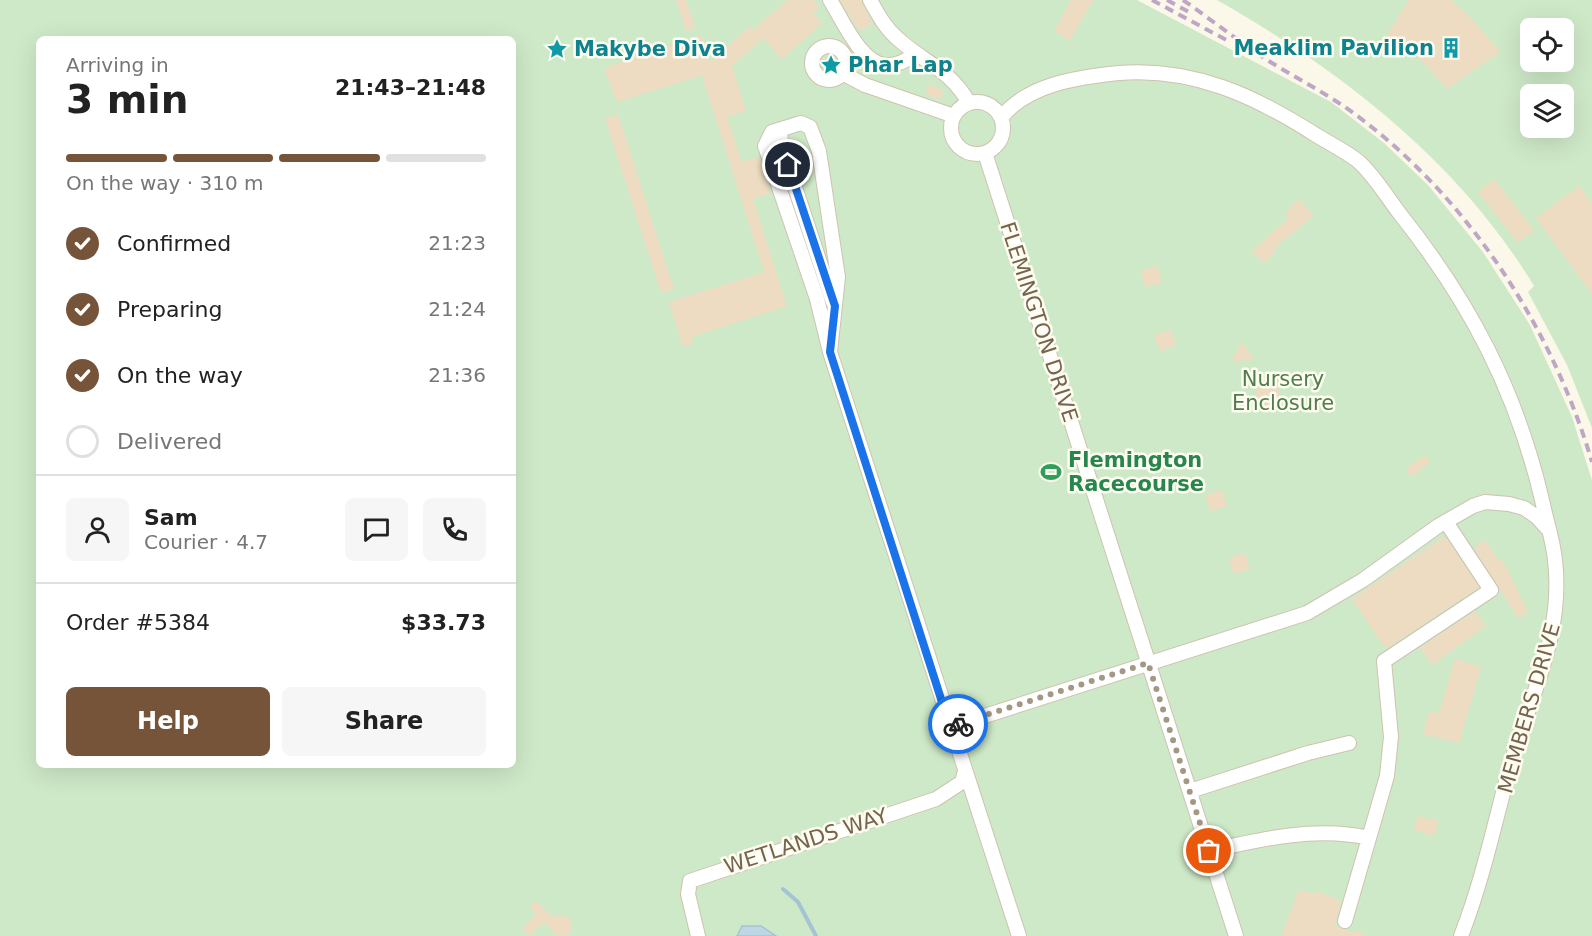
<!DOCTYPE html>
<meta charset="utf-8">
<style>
body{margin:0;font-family:"DejaVu Sans",sans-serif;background:#f6f6f6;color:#222;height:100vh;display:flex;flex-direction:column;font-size:22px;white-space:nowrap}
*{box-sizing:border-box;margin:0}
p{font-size:20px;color:#767676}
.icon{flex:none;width:33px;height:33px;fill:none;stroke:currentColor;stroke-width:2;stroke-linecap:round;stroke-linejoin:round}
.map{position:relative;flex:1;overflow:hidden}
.panel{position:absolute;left:36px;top:36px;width:480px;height:732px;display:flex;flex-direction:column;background:#fff;border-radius:9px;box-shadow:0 6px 24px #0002}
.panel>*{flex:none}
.controls{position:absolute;left:1520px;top:18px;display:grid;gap:12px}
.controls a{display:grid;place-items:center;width:54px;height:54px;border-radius:9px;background:#fff;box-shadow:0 6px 24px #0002;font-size:30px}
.pin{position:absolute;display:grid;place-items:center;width:51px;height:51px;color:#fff;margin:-26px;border:3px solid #fff;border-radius:50%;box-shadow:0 2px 6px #0007}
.courier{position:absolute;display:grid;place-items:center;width:60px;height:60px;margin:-30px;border:4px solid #1a73e8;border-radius:50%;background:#fff;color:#222;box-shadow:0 2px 8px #0007}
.overview em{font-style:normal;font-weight:600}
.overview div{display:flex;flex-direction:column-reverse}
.overview{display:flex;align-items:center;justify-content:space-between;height:102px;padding:0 30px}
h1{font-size:39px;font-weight:600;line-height:45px}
.bar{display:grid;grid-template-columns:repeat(4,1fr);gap:9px 6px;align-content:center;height:72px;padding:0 30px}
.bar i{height:8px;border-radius:4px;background:#e0e0e0}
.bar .active{background:#76543a}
.bar p{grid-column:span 4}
.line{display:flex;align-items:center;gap:15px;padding:0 30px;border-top:2px solid #e0e0e0}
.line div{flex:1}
.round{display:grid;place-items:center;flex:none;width:63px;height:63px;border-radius:9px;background:#f6f6f6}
ol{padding:0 30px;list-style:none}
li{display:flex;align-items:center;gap:18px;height:66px}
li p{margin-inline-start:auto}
li .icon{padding:6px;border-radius:50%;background:#76543a;color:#fff;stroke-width:4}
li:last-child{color:#767676}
li i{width:33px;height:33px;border:3px solid #e0e0e0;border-radius:50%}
.button{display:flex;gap:12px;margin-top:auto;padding:12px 30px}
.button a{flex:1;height:69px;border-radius:9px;background:#76543a;color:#fff;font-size:24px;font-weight:600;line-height:69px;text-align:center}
.button a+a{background:#f6f6f6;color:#222}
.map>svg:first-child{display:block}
</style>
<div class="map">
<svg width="1592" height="936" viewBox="0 0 1592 936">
<rect width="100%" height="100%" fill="#fbf8e9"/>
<!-- green -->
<path fill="#cee9c8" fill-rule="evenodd" d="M 0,0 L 1137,0 L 1331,102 L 1384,143 L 1428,185 L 1483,252 L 1530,325 L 1572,417 L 1592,480 L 1592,936 L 0,936 ZM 39,39 L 513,39 L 513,765 L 39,765 Z
M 1217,0 L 1592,0 L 1592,428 L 1567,365 L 1528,292 L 1534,286 C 1458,161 1343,72 1217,0 ZM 1530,28 L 1563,28 L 1563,62 L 1530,62 ZM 1530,94 L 1563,94 L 1563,128 L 1530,128 Z"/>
<!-- water -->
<path fill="#bfd7e4" stroke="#a5c3d5" stroke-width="1.5" d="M 742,926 L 761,926 L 776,936 L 737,936 Z"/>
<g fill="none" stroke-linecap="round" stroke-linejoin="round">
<!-- stream -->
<path stroke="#a5c3d5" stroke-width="4" d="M 783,889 L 798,902 L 816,936"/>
</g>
<!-- building -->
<path fill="#eddcc1" d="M 676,0 L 686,0 L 695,28 L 686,31 Z
M 787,0 L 814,0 L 820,7 L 813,13 L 822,23 L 782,59 L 763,38 L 732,66 L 746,111 L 727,117 L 742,162 L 759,157 L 771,193 L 753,199 L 787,306 L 692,337 L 694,343 L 683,347 L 669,302 L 764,272 L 702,75 L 617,102 L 604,68 L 701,35 L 710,62 L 750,26 L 753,30 Z
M 840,0 L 861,0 L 873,24 L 859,31 Z
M 1071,0 L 1093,0 L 1070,41 L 1054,31 Z
M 1409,0 L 1451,0 L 1473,20 L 1500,52 L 1447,89 L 1426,65 L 1402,43 L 1387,35 Z
M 930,84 L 944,91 L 939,100 L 925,93 Z
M 618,114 L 674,289 L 661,293 L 605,118 Z
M 1494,179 L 1534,230 L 1518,243 L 1478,192 Z
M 1579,186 L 1592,204 L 1592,294 L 1536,218 Z
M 1298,199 L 1314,215 L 1274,249 L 1276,251 L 1264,263 L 1252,251 L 1289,217 L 1285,213 Z
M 1157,266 L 1162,282 L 1146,287 L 1140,271 Z
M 1170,329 L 1176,345 L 1160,351 L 1154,335 Z
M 1241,341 L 1254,359 L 1232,362 Z
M1256 395a12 12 0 1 1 24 0a12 12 0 1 1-24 0Z
M 1425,455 L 1430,463 L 1411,477 L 1406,468 Z
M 1222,490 L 1227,506 L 1211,511 L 1205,495 Z
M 1445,536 L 1479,587 L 1386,649 L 1352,599 Z
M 1485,540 L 1500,562 L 1503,560 L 1528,612 L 1518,618 L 1474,548 Z
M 1245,553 L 1250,569 L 1234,574 L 1229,558 Z
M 1475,611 L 1486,626 L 1432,665 L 1420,648 Z
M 1455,659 L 1481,667 L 1459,743 L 1423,734 L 1429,711 L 1439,713 Z
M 1418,816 L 1439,821 L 1434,836 L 1414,830 Z
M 1299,890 L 1316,894 L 1317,891 L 1341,901 L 1335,925 L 1343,930 L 1365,933 L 1364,936 L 1281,936 Z
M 535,901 L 552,916 L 566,916 L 572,921 L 572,930 L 566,936 L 558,936 L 544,922 L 530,936 L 522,929 L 536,914 L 529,907 Z"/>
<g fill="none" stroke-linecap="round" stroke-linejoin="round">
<!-- minor casing -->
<g stroke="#cdc3b0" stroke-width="16">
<path id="minor" d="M 830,0 C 842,19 861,64 886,65 C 898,66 907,59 917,54
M 870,0 C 878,14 885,28 897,38 C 924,63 950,69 969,103
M812 63a17 17 0 1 1 34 0a17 17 0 1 1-34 0Z
M 842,73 L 865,85 L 954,116
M951 128a26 26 0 1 1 52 0a26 26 0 1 1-52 0Z
M 1001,118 C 1027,84 1079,77 1119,73 C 1193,67 1255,96 1316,135 C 1329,143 1345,151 1358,161 C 1374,175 1387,197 1400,214 C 1470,302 1516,390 1542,500 C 1546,520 1553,540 1555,560 C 1564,636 1529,699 1509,770 C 1494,826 1482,882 1461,936
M 780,130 L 781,145 L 833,302
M 985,153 L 1236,936
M 830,352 L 817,299 L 765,146 L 772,132 L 801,123 L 810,127 L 819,151 L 838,277 L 830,352 L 1019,936
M 950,727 L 1307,613 L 1363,580 L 1438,526 L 1473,506 L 1485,502 L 1509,504 L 1524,508 L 1537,517 L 1547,528
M 1190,791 L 1308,753 L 1349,743
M 1209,851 C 1261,839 1317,826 1369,838
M 1345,921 L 1387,776 L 1391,737 L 1384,661 L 1491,590 L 1446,522
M 698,936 L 688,894 L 690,881 L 936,799 L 962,782 L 965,771"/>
</g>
<!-- minor -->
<use href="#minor" stroke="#fff" stroke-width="14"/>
<!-- rail -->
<path stroke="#bea7c5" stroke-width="4" stroke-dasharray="9 6" stroke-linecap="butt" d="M 1152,0 L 1230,42
M 1167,0 L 1189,12
M 1183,0 C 1213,21 1242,44 1272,63 C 1303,82 1335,98 1364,121 C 1473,205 1553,331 1592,462"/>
</g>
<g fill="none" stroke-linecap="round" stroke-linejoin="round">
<!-- done -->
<path stroke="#a49884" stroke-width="6" stroke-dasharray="0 10.8" d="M 958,724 L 1148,663 L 1209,851"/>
<!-- route -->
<path stroke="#1a73e8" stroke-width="8" d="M 788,165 L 835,306 L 830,352 L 950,727 L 958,724"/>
</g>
<!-- icons -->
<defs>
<g id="building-bare" transform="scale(1.62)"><path d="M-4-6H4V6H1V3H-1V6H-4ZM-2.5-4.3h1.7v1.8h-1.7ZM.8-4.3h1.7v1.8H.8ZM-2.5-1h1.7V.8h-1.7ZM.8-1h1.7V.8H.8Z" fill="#0f9aa8" stroke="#fefcf0" stroke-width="2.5" paint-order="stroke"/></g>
<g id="sight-bare" transform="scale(1.62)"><path d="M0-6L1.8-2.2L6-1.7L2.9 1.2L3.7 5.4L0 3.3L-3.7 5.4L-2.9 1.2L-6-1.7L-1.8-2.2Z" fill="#0f9aa8" stroke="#fefcf0" stroke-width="2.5" paint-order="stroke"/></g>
<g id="stadium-bare" transform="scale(1.62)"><path d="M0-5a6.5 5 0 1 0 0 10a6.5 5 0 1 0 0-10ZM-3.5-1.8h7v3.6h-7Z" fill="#2e9e5b" stroke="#fefcf0" stroke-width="2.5" paint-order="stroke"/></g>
</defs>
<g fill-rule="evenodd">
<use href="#building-bare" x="1451" y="48"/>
<use href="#sight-bare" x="557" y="49"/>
<use href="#sight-bare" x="831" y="65"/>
<use href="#stadium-bare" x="1051" y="472"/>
</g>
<g text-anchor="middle" stroke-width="5" stroke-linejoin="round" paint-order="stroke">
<!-- culture labels -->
<g font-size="21" font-weight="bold" fill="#0d838f" stroke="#fefcf0" text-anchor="start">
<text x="1434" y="55" text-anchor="end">Meaklim Pavilion</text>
<text x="574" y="56">Makybe Diva</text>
<text x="848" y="72">Phar Lap</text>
</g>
<!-- street labels -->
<g font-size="21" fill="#75644e" stroke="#fefcf0">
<text transform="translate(1039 322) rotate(72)" y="7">FLEMINGTON DRIVE</text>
<text transform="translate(1529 708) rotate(-74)" y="7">MEMBERS DRIVE</text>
<text transform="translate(806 841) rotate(-18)" y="7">WETLANDS WAY</text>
</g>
<!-- park labels -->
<g font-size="21" fill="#4e7f4a" stroke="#fefcf0">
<text x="1283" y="386">Nursery<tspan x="1283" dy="24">Enclosure</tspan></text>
</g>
<!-- leisure labels -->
<g font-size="21" font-weight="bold" fill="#27864d" stroke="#fefcf0" text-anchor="start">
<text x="1068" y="467">Flemington<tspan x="1068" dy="24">Racecourse</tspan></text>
</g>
</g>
</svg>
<div class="controls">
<a><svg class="icon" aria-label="locate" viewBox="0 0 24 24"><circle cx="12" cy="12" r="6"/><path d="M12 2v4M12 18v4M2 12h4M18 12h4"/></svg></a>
<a><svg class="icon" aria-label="layers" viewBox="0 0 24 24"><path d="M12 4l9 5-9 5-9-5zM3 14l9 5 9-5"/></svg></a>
</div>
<div class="pin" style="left:1209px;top:851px;background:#ea580c"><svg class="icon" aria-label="bag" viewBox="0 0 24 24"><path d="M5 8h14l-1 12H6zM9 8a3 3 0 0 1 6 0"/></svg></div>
<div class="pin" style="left:788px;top:165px;background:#1f2937"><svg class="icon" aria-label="home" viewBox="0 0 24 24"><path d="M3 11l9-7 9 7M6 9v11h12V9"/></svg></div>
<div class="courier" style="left:958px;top:724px"><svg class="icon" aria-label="bike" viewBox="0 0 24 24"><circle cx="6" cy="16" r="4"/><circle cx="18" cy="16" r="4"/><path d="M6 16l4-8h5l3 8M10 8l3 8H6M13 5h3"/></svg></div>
<section class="panel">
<div class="overview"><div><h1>3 min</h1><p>Arriving in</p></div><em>21:43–21:48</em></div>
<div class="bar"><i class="active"></i><i class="active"></i><i class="active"></i><i></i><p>On the way · 310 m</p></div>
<ol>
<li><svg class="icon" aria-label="check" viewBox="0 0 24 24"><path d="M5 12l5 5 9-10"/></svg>Confirmed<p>21:23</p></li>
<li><svg class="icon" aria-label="check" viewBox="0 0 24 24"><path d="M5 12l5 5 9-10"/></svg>Preparing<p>21:24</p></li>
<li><svg class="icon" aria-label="check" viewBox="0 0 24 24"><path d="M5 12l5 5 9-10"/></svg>On the way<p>21:36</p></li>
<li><i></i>Delivered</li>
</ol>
<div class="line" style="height:108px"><a class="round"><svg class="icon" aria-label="person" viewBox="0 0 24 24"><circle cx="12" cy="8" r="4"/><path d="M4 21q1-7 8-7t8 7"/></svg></a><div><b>Sam</b><p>Courier · 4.7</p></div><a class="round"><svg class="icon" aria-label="chat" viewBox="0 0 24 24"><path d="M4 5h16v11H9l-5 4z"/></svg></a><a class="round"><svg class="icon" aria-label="phone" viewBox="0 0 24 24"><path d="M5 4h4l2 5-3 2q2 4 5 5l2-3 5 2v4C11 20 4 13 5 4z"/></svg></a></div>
<div class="line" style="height:78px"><div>Order #5384</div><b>$33.73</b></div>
<div class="button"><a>Help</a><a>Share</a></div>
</section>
</div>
